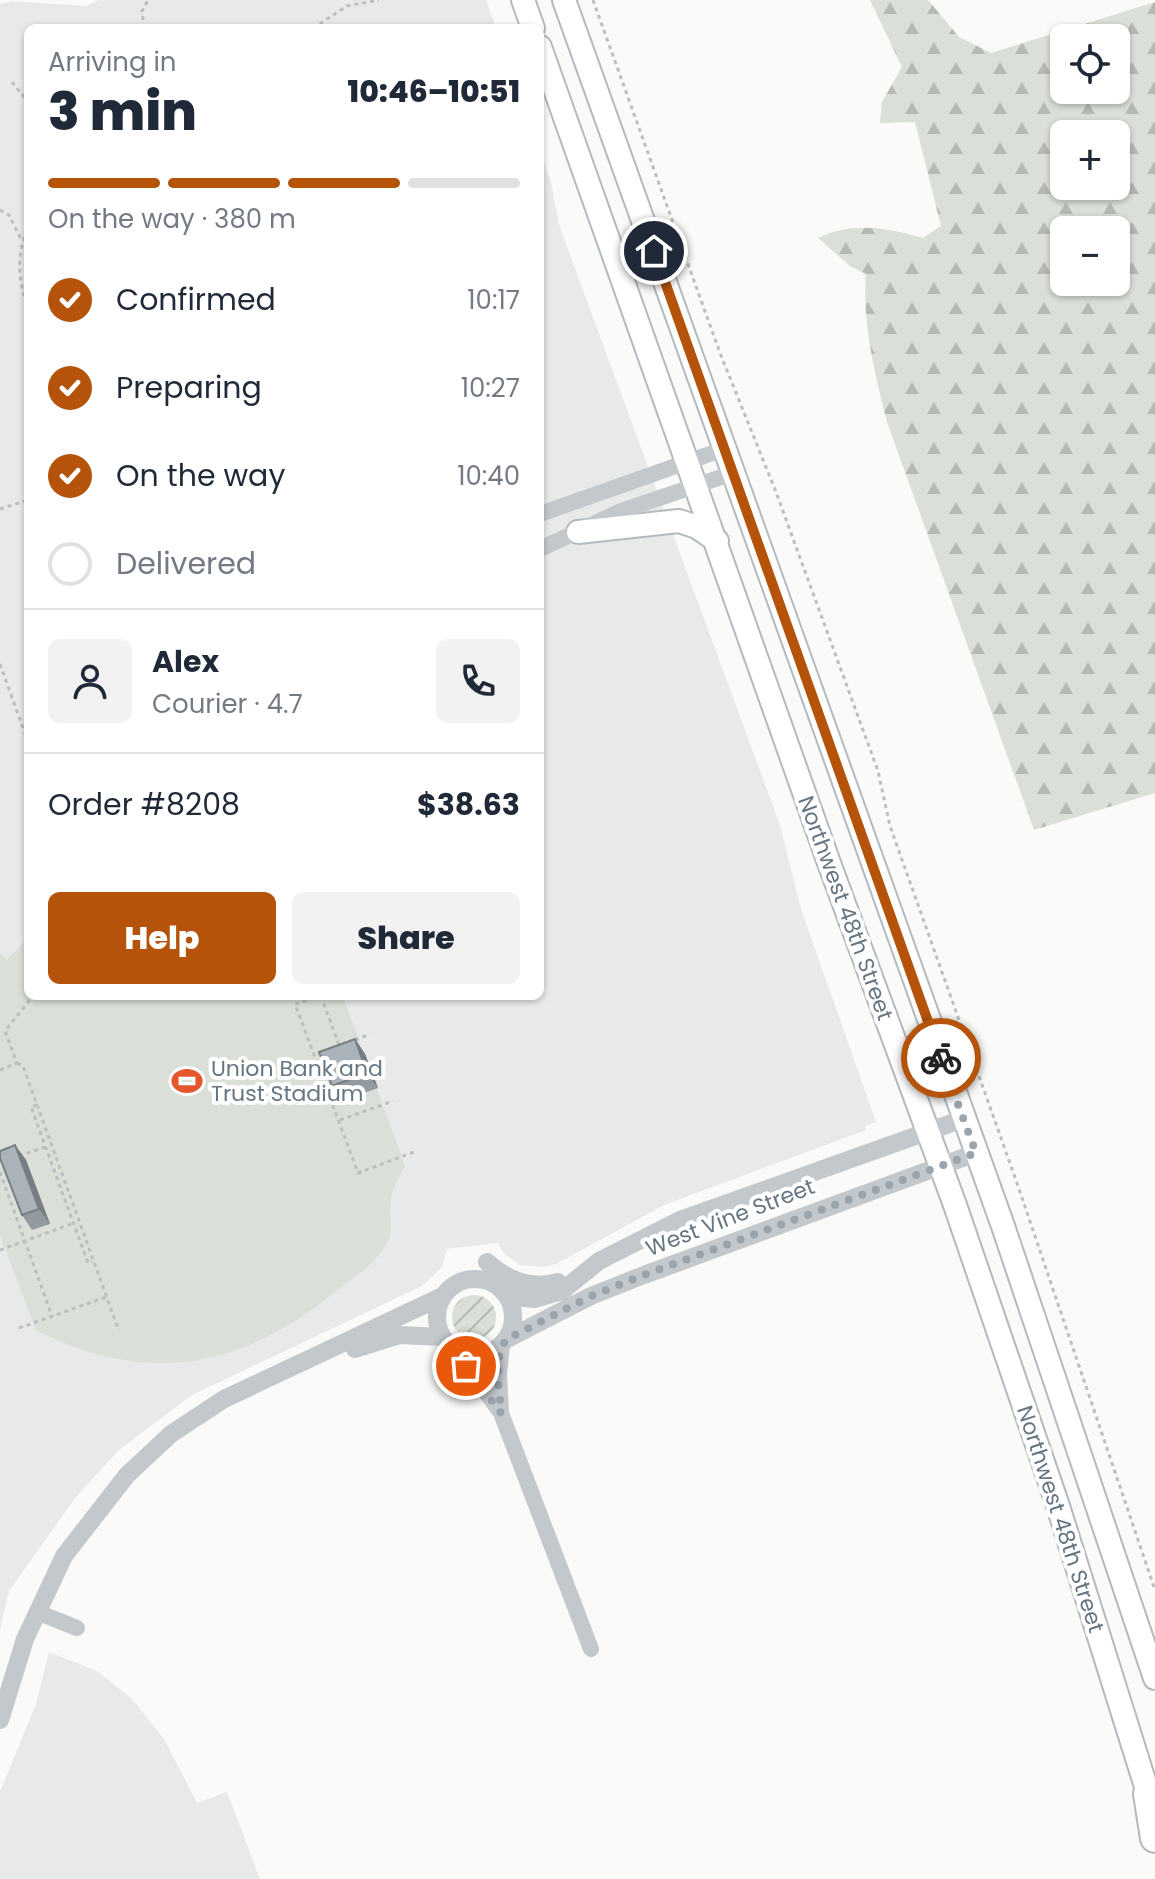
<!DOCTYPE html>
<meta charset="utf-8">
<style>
body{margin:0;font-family:Poppins,sans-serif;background:#f2f2f3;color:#1f2937;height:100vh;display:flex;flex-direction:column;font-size:30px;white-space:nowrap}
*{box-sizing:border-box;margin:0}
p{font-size:26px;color:#747a83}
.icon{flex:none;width:44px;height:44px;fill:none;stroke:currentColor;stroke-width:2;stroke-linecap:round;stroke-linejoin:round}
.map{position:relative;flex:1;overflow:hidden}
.sheet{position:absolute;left:24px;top:24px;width:520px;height:976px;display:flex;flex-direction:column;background:#fff;border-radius:12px;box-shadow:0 2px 6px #0004}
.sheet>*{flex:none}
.controls{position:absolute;left:1050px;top:24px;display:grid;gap:16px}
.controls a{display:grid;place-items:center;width:80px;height:80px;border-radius:12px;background:#fff;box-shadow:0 2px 6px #0004;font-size:40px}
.pin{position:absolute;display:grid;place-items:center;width:68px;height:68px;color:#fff;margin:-34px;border:4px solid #fff;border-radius:50%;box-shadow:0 2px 8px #0007}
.courier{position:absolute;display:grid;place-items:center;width:80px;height:80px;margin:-40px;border:6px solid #b45309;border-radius:50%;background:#fff;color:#222;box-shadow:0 2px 10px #0007}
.headline em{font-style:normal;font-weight:800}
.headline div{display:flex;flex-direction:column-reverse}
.headline{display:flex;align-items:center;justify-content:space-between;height:136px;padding:0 24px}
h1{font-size:52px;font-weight:800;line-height:60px}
.bar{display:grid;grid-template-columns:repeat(4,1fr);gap:12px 8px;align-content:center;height:96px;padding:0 24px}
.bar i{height:10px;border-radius:6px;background:#e0e1e3}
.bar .current{background:#b45309}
.bar p{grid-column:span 4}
.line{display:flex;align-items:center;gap:20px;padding:0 24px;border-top:2px solid #e0e1e3}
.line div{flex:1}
.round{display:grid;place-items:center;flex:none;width:84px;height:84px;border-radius:12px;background:#f2f2f3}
ol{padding:0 24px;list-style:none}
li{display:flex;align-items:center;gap:24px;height:88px}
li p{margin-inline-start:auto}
li .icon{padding:8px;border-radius:50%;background:#b45309;color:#fff;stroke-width:4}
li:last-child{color:#747a83}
li i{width:44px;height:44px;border:4px solid #e0e1e3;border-radius:50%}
.cta{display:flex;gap:16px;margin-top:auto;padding:16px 24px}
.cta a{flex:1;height:92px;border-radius:12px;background:#b45309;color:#fff;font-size:32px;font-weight:800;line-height:92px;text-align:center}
.cta a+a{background:#f2f2f3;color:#1f2937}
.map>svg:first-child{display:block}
</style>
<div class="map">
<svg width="1155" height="1879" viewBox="0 0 1155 1879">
<defs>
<pattern id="forest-firs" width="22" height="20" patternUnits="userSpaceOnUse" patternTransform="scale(2)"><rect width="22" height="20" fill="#dadfd7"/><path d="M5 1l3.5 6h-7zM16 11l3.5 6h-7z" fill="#b4b9b4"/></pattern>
<pattern id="garden-furrows" width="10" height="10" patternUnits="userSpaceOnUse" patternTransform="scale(2)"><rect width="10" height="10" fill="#dadfd7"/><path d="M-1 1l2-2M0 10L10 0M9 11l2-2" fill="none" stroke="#b4b9b4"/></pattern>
</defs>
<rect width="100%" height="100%" fill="#fafaf8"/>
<!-- built -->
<path fill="#e8e9e9" d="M 99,0 L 486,0 L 496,28 L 28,28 L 28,996 L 540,996 L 540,151 L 551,182 L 559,225 L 780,825 L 801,909 L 876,1122 L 865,1126 L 866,1130 L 664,1205 L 556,1264 L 544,1267 L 519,1265 L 503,1252 L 498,1243 L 447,1249 L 442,1267 L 422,1286 L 192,1395 L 119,1450 L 76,1497 L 9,1591 L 0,1629 L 0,4 L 11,1 L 86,6 Z
M 49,1652 L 97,1671 L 132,1699 L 164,1739 L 197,1803 L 227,1792 L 260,1879 L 0,1879 L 0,1792 L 36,1704 Z"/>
<!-- forest -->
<path fill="url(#forest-firs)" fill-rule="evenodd" d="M 870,0 L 928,0 L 959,37 L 991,53 L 1155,2 L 1155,793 L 1034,830 L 887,422 C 875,374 862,324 866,274 L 850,266 L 818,238 C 854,221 886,228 923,238 L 941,226 L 915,122 L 880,123 L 882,102 L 902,67 ZM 1064,38 L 1116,38 L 1116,90 L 1064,90 ZM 1064,134 L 1116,134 L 1116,186 L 1064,186 ZM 1064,230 L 1116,230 L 1116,282 L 1064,282 Z"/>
<!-- garden -->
<path fill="url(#garden-furrows)" d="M452 1317a22 22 0 1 1 44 0a22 22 0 1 1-44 0Z"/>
<!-- pitch -->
<path fill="#dadfd7" d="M 28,938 L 28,996 L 343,996 L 405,1166 C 399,1177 393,1187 391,1200 C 387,1225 399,1231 378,1256 C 366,1271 345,1283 331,1295 C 239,1370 143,1385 36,1330 L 0,1235 L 0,953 L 7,960 Z"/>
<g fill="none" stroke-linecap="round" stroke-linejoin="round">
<!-- secondary casing -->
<g stroke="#b3babf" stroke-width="26">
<path id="secondary" d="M 523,0 L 533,28
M 564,0 L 1003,1226 L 1155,1678
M 540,47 L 829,863 L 955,1205 L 1058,1506 L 1153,1809
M 578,532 L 679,521 L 697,527 L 717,541"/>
</g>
<!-- motorway casing -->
<g stroke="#b4b9bd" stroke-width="32">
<path id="motorway" d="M 1148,1794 L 1155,1838"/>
</g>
<!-- path -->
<path stroke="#bbbfc2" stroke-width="3" stroke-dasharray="4 4" stroke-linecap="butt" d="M 593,0 L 720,353 L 776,492 L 878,771 L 890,826 L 1017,1183 L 1155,1590
M 144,28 L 142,11 L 148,0
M 313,28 L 347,6 L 379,0
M 12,82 L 28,102
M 0,210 L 9,215 L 22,241
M 28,230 C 15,254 19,284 28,309
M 0,509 L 28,500
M 0,664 L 28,742
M 321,996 L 339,1045
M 322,996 L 295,1004 L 358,1173 L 414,1152
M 355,1040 L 370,1034
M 17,1063 L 23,1066 L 119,1331
M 0,1070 L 17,1063 L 5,1031 L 33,996
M 37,1105 L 31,1107 L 88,1263 L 92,1261
M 340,1120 L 393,1101
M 19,1156 L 45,1147
M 0,1172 L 52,1316
M 0,1250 L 74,1223
M 19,1328 L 106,1297"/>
<!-- minor -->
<path stroke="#c3c8cc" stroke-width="16" d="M 540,514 L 724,449
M 540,549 L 621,511 L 733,473
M 456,1351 L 501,1413 L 591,1649
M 501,1413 L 499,1374 L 502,1345
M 37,1612 L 77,1628"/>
<!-- tertiary -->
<path stroke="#c3c8cc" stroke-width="18" d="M 487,1262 C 507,1280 530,1290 558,1282
M437 1317a38 38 0 1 1 76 0a38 38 0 1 1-76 0Z
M 507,1296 L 534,1299 L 562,1291 L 599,1261 L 680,1220 L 963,1119
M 507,1339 L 591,1296 L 644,1275 L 976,1153
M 355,1349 L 400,1335 L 442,1337
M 0,1720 L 25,1639 L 64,1556 L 127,1475 L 171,1434 L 224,1399 L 443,1296"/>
<!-- secondary -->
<use href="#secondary" stroke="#fff" stroke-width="22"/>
<!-- motorway -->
<use href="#motorway" stroke="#fff" stroke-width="28"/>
</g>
<!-- wall -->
<path fill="#929a9f" d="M 355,1039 L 365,1054 L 378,1088 L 342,1101 L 332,1086 Z
M 15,1145 L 26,1160 L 50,1224 L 32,1230 L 22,1215 Z"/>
<!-- shaded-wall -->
<path fill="#777d82" d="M 355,1039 L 365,1054 L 378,1088 L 367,1073 Z
M 15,1145 L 26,1160 L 50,1224 L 39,1209 Z"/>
<!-- building -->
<path fill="#aab3b9" stroke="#777d82" stroke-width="2" d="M 355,1039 L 367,1073 L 332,1086 L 319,1052 Z
M 15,1145 L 39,1209 L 22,1215 L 0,1158 L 0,1151 Z"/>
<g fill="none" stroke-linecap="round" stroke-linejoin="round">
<!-- done -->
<path stroke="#99a4ac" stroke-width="8" stroke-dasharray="0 14.4" d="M 466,1366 L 501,1413 C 500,1391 492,1357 507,1339 L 591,1296 L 644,1275 L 976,1153 L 941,1058"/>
<!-- route -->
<path stroke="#b45309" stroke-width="10" d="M 654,251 L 941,1058"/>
</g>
<!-- icons -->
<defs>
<g id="stadium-bare" transform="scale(2.4)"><path d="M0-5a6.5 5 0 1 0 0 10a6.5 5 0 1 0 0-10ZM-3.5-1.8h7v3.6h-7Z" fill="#e4572e" stroke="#fff" stroke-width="2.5" paint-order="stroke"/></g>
</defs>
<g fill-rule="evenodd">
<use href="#stadium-bare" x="187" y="1081"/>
</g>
<g text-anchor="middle" stroke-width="8" stroke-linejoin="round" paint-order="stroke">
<!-- street labels -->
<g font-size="22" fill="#657683" stroke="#fff">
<text transform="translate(846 908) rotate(70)" y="8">Northwest 48th Street</text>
<text transform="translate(730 1217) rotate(-21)" y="8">West Vine Street</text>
<text transform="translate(1061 1519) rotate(72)" y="8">Northwest 48th Street</text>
</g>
<!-- poi labels -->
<g font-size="22" fill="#657683" stroke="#fff" text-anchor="start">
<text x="211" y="1076">Union Bank and<tspan x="211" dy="25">Trust Stadium</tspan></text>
</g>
</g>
</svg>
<div class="controls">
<a><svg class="icon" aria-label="locate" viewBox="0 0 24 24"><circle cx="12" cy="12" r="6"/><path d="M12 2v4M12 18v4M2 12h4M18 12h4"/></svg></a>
<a>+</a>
<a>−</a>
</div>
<div class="pin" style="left:466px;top:1366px;background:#ea580c"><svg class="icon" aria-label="bag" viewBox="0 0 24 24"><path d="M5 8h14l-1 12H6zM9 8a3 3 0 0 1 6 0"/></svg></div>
<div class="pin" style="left:654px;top:251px;background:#1f2937"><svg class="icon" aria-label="home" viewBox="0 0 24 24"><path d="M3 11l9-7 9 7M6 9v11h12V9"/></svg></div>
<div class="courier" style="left:941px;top:1058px"><svg class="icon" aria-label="bike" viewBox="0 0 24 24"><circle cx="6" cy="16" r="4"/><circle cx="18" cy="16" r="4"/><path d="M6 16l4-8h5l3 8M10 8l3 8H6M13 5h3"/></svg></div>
<section class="sheet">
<div class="headline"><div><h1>3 min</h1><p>Arriving in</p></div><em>10:46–10:51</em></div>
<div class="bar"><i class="current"></i><i class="current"></i><i class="current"></i><i></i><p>On the way · 380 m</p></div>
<ol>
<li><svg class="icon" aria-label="check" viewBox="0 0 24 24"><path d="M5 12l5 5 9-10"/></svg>Confirmed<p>10:17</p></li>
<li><svg class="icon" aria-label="check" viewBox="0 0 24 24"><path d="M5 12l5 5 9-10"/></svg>Preparing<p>10:27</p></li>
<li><svg class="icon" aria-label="check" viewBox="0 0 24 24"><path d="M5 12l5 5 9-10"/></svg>On the way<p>10:40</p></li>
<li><i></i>Delivered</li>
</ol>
<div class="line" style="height:144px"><a class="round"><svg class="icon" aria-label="person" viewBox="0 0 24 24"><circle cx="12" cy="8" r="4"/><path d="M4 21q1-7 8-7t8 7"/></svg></a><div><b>Alex</b><p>Courier · 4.7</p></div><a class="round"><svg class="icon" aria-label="phone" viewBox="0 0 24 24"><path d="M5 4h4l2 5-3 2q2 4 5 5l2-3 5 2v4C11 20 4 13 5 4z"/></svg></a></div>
<div class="line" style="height:104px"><div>Order #8208</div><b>$38.63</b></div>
<div class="cta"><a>Help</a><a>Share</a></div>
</section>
</div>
